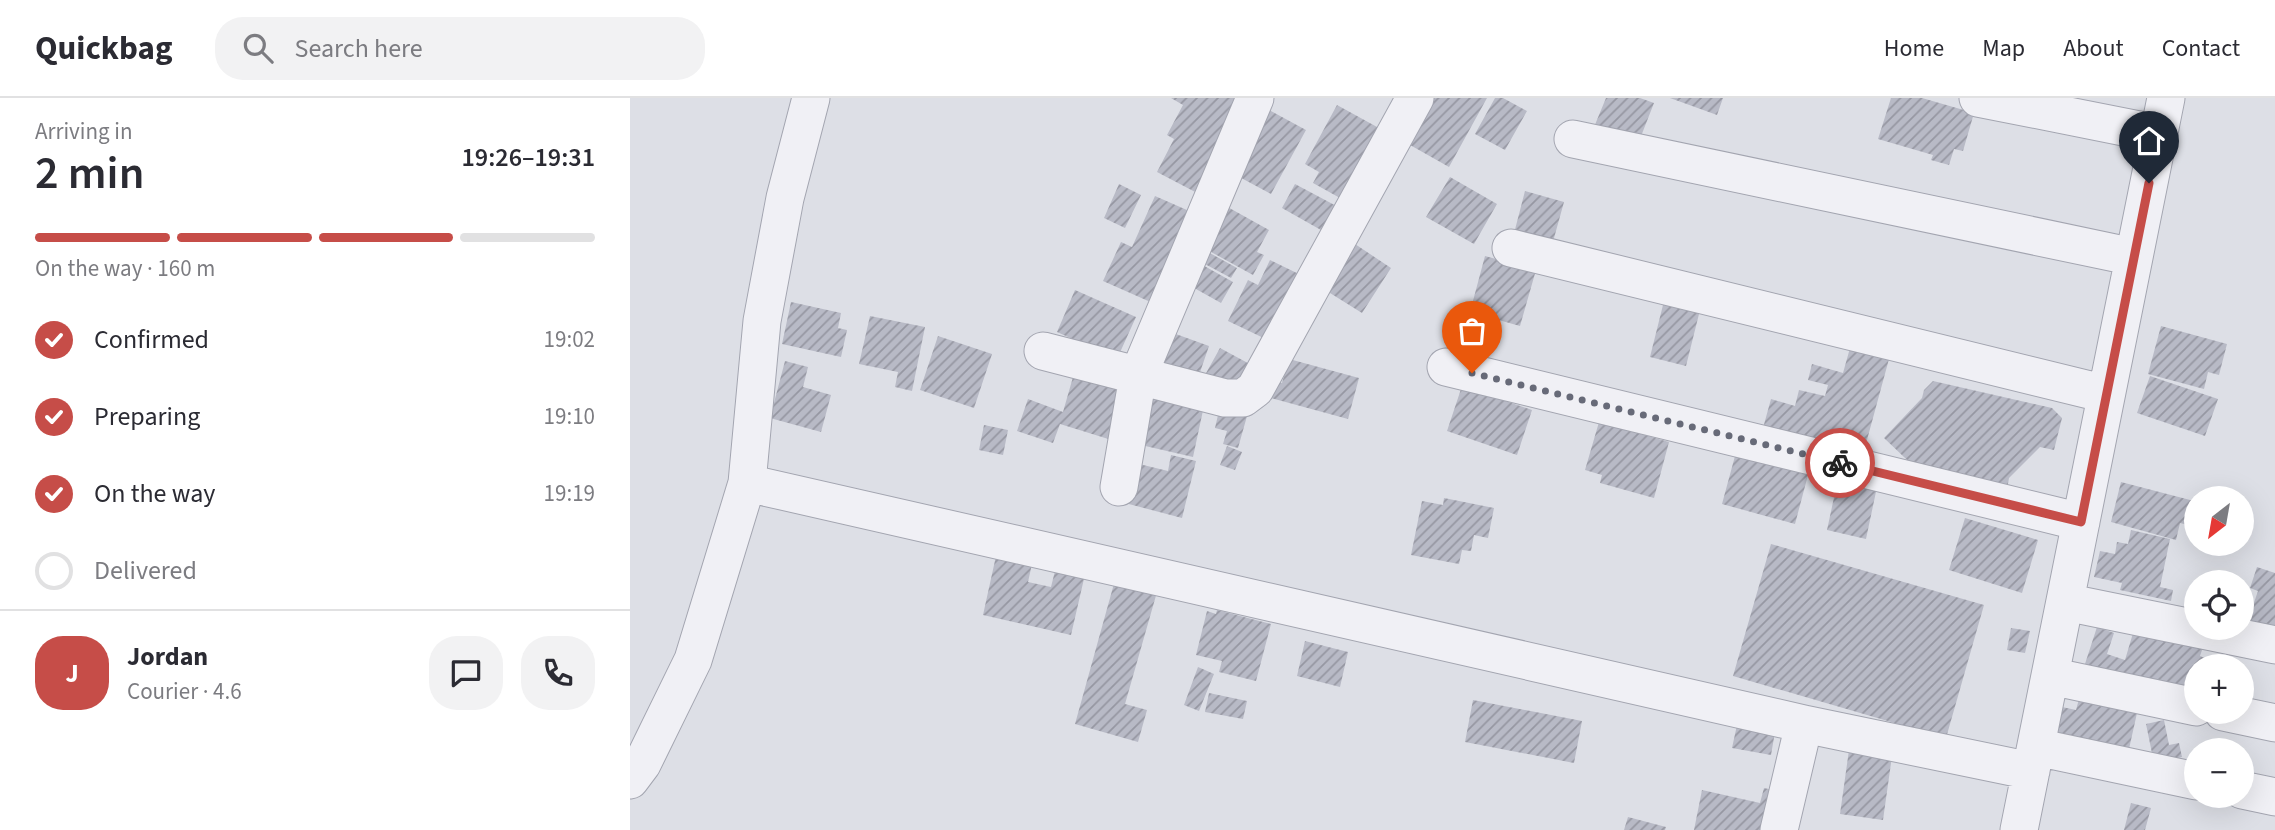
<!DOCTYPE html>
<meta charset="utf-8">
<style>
body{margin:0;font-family:"Source Sans 3",sans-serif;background:#f2f2f3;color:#2b2b33;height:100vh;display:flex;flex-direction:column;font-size:26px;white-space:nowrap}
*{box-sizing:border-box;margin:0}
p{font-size:23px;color:#7c7c81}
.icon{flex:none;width:38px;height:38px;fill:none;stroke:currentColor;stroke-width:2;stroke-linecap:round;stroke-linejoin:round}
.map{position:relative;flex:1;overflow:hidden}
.sheet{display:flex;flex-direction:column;background:#fff;width:630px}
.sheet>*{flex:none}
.needle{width:46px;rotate:211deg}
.controls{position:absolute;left:1554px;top:388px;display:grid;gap:14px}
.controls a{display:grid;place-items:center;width:70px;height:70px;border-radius:50%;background:#fff;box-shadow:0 7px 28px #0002;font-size:35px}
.pin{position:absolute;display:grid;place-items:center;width:60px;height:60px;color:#fff;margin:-72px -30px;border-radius:50% 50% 50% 0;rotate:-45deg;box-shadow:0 0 7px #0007}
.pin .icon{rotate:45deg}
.courier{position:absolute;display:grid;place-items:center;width:70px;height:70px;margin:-35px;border:5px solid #c64d48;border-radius:50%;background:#fff;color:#222;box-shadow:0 2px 9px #0007}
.overview em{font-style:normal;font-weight:600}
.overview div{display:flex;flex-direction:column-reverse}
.overview{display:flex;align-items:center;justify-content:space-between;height:119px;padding:0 35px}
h1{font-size:46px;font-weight:600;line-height:52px}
.bar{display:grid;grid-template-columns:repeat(4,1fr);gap:10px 7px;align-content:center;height:84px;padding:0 35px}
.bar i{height:9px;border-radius:5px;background:#e1e1e2}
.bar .on{background:#c64d48}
.bar p{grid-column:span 4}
.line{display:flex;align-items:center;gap:18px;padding:0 35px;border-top:2px solid #e1e1e2}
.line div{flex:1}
.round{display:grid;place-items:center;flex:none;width:74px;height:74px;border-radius:28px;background:#f2f2f3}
ol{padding:0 35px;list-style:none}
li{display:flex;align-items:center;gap:21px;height:77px}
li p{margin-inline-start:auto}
li .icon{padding:7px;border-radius:50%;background:#c64d48;color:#fff;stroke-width:4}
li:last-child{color:#7c7c81}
li i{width:38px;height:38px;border:4px solid #e1e1e2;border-radius:50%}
header{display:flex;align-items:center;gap:42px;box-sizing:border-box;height:98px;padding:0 35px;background:#fff;border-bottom:2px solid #e1e1e2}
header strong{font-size:33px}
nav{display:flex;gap:38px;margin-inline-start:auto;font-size:24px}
.search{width:490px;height:63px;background:#f2f2f3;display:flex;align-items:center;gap:18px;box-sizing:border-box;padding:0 24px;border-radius:28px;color:#7c7c81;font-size:26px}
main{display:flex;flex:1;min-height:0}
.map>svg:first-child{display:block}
</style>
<header>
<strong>Quickbag</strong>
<div class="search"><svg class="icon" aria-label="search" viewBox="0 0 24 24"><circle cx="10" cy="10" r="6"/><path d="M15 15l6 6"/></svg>Search here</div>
<nav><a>Home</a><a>Map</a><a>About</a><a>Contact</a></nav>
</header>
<main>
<section class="sheet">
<div class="overview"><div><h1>2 min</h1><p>Arriving in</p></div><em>19:26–19:31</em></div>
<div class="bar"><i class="on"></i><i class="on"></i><i class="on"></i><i></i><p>On the way · 160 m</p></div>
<ol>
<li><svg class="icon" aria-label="check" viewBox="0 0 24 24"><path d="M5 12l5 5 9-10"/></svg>Confirmed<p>19:02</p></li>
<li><svg class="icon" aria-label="check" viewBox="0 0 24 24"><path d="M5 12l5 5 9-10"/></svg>Preparing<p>19:10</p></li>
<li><svg class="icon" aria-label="check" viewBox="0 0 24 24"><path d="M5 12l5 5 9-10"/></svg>On the way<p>19:19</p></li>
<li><i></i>Delivered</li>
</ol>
<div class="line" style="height:126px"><b class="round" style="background:#c64d48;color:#fff">J</b><div><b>Jordan</b><p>Courier · 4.6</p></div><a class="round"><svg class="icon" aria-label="chat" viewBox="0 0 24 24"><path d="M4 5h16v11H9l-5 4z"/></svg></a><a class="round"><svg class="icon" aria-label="phone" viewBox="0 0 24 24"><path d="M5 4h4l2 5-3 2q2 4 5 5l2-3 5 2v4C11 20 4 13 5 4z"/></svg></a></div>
</section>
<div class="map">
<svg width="1645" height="732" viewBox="0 0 1645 732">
<defs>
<pattern id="building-hatch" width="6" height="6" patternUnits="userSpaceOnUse" patternTransform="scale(1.75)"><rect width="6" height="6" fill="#b8bac6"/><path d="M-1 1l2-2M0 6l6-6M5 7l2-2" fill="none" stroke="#9697a2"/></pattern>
</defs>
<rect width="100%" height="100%" fill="#dddfe6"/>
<!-- building -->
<path fill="url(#building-hatch)" d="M 541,0 L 620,0 L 569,96 L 527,74 L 544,41 L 537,37 L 553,7 Z
M 798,0 L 857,0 L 819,69 L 773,43 Z
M 865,0 L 873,0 L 897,13 L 875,52 L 845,36 Z
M 976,0 L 1010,0 L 1024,5 L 1006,51 L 962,34 Z
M 1040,0 L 1093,0 L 1087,17 Z
M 1261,0 L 1292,0 L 1344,15 L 1333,53 L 1324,51 L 1319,67 L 1301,62 L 1303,57 L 1248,41 Z
M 707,7 L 758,35 L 719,105 L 683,85 L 689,74 L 675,66 Z
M 637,11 L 676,32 L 641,96 L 602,75 Z
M 820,79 L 867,106 L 844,146 L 796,119 Z
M 489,86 L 511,97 L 495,130 L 474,120 Z
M 665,86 L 712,111 L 698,136 L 652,110 Z
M 895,93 L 934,104 L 919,158 L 881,147 Z
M 525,98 L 566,116 L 525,206 L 473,183 L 491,144 L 502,149 Z
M 594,107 L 639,132 L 627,154 L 634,157 L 623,177 L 572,149 Z
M 722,144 L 761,170 L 732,215 L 692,190 Z
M 578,154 L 607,170 L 601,180 L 573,165 Z
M 855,158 L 906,172 L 890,228 L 840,214 Z
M 640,162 L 675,179 L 644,245 L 598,223 L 618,182 L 628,187 Z
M 569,165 L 603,184 L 591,205 L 557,186 Z
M 445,192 L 506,219 L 487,261 L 427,234 Z
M 1034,203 L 1070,212 L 1056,268 L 1020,259 Z
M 161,204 L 211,215 L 208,230 L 217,232 L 211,259 L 152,246 Z
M 240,218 L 295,229 L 282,293 L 265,289 L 268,274 L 229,266 Z
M 1531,228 L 1597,246 L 1589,277 L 1578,274 L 1574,291 L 1518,276 Z
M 532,231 L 579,248 L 567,283 L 520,267 Z
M 308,238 L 362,256 L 344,310 L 290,292 Z
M 590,250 L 627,270 L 613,297 L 575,277 Z
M 1220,250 L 1259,261 L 1231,364 L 1130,341 L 1141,301 L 1165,308 L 1169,292 L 1195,298 L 1198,287 L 1178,282 L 1182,266 L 1213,275 Z
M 659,261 L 729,280 L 718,321 L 634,298 L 638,281 L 652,285 Z
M 155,263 L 178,269 L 173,289 L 201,297 L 191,334 L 140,320 Z
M 445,272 L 504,289 L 488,344 L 430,326 L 423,345 L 387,333 L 398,301 L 433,314 Z
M 1520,278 L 1588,301 L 1575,338 L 1507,315 Z
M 1303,283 L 1422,310 L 1432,320 L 1424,352 L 1410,349 L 1379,380 L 1376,397 L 1294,378 L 1254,340 L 1292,300 L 1294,292 Z
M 832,288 L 902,312 L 887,357 L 817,333 Z
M 524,292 L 575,303 L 563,359 L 511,347 Z
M 591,304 L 619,311 L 608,350 L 593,346 L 597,333 L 585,330 Z
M 969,324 L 1039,344 L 1024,400 L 970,385 L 972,377 L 955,372 Z
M 354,327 L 378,332 L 373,357 L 349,352 Z
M 597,348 L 612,354 L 605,372 L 590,367 Z
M 541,357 L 566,363 L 552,420 L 495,405 L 505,365 L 538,373 Z
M 1105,358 L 1178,377 L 1165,426 L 1092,406 Z
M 1208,381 L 1247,389 L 1236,441 L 1197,432 Z
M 1491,384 L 1564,403 L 1558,427 L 1550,425 L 1546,442 L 1481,424 Z
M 814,400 L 864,410 L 858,440 L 844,437 L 841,453 L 832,452 L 829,466 L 781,457 L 792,403 L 813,407 Z
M 1335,420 L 1408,442 L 1392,495 L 1319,472 Z
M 1501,432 L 1540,441 L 1530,489 L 1543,492 L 1541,503 L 1490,492 L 1492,485 L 1464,479 L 1470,453 L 1485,456 L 1487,444 L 1498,446 Z
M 1141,446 L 1354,507 L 1316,640 L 1103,578 Z
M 366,458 L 402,466 L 398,484 L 421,489 L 427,465 L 456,472 L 441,537 L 353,517 Z
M 1627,469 L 1645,475 L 1645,534 L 1617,525 L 1628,493 L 1620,490 Z
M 485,482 L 527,494 L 495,606 L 517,612 L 508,644 L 445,626 Z
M 587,512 L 641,526 L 626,583 L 589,574 L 592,563 L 566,557 L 577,513 L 586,516 Z
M 1506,525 L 1574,546 L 1570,558 L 1577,561 L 1575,569 L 1566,569 L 1566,595 L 1454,569 L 1467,529 L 1484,535 L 1477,556 L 1495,562 Z
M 1381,530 L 1400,533 L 1395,555 L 1377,552 Z
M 675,543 L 718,554 L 710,589 L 667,578 Z
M 568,569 L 584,576 L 569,613 L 554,607 Z
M 579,595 L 617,603 L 613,621 L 575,614 Z
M 1449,601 L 1507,615 L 1497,660 L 1424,642 L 1432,609 L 1446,612 Z
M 843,602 L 952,623 L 944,665 L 835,644 Z
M 1534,622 L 1539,647 L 1549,645 L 1552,659 L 1524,665 L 1516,626 Z
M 1107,627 L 1145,634 L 1141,657 L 1102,650 Z
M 1219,652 L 1262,658 L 1253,722 L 1210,716 Z
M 1134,690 L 1152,694 L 1144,732 L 1064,732 L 1072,692 L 1130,705 Z
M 1501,705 L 1521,710 L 1515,732 L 1494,732 Z
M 998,719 L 1036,729 L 1035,732 L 994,732 Z"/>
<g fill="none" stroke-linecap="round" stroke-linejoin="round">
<!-- minor casing -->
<g stroke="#a3a5b0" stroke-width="39">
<path id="minor" d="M 1348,0 L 1529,36
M 943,41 L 1504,159
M 881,150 L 1476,296
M 413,253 L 595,300 L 613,300 L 625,291 L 785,0
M 816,269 L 1451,424
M 117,385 L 1174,626 L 1401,673
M 489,389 L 508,278 L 625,0
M 1435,504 L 1645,547
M 1420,578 L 1566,609
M 1593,614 L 1645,625
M 1406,649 L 1566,683
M 0,682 L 12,666 L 63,562 L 117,385 L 132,223 L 155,100 L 181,0
M 1612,692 L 1645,699
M 1149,732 L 1174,626
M 1389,732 L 1536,0"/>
</g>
<!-- minor -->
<use href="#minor" stroke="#f0f0f5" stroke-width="37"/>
</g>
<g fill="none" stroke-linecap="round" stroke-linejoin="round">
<!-- done -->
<path stroke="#676a78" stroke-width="7" stroke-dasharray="0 12.6" d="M 842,275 L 1210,365"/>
<!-- route -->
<path stroke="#c64d48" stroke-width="9" d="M 1210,365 L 1451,424 L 1519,85"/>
</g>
</svg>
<div class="controls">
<a><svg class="needle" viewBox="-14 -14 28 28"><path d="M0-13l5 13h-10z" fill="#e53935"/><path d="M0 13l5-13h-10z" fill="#7c7c81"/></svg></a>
<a><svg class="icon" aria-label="locate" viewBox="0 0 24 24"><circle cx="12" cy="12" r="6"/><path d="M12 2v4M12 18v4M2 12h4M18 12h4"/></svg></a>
<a>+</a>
<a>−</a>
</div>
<div class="pin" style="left:842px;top:275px;background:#ea580c"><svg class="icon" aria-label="bag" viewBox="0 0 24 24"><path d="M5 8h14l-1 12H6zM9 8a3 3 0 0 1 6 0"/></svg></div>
<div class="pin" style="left:1519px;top:85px;background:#1f2937"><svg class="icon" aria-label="home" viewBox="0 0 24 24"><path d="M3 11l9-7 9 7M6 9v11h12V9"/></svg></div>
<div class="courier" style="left:1210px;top:365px"><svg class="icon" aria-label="bike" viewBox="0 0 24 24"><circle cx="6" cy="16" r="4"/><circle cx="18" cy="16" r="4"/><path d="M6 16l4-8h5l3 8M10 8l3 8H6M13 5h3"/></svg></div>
</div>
</main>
